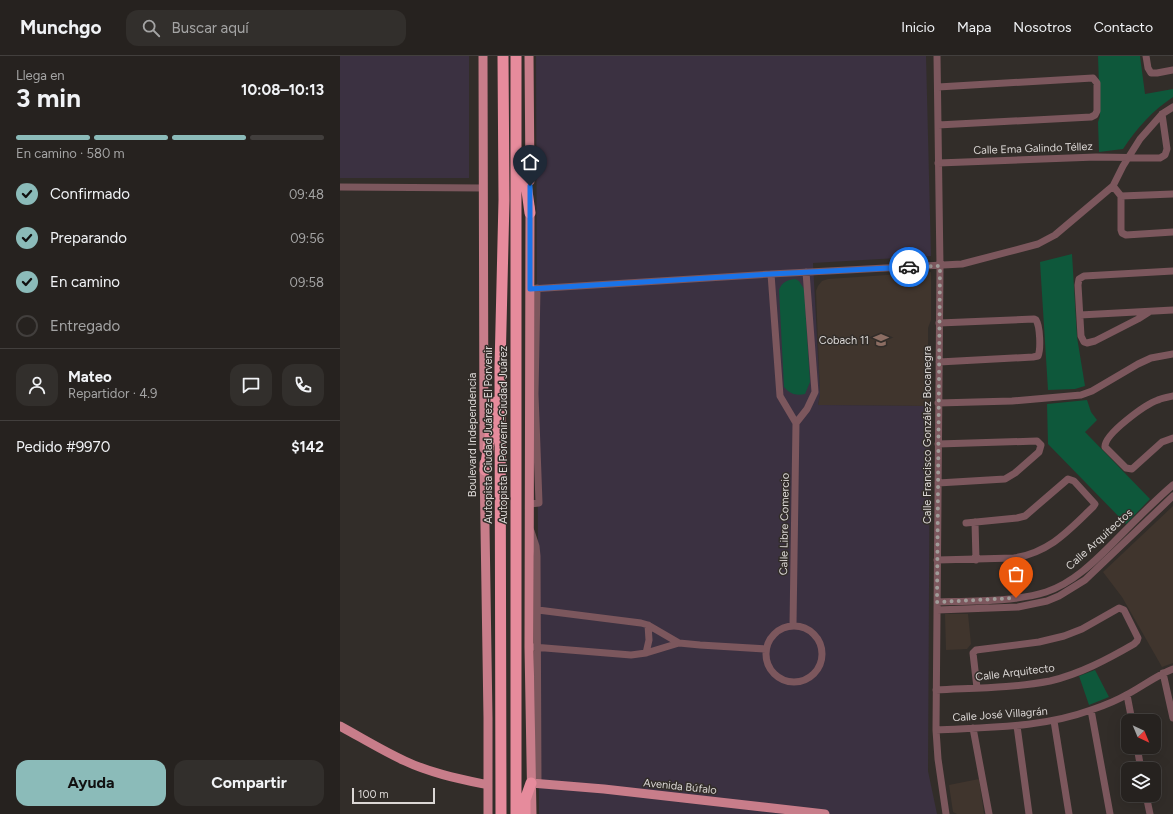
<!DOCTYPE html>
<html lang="es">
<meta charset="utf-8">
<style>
body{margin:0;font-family:Figtree,sans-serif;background:#322f2c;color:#f1f3f6;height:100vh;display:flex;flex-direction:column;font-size:15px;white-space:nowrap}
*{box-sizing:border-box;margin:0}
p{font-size:13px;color:#a4a4a4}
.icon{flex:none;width:22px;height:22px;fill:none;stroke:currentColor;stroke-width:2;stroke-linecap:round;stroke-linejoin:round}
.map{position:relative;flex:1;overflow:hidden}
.drawer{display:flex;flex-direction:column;background:#26221f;width:340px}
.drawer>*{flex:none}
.needle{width:26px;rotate:136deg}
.tools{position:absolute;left:781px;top:658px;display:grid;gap:8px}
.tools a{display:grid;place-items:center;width:40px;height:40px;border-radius:8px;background:#26221f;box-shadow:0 4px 16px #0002,0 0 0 1px #423f3d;font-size:20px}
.scale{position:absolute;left:12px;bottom:10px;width:83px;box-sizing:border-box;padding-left:4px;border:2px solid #dbd7d5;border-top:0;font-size:11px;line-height:14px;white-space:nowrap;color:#dbd7d5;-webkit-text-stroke:3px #322d29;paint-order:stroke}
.pin{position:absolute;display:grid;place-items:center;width:34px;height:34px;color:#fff;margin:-41px -17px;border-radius:50% 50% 50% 0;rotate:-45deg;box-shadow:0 0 4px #0007}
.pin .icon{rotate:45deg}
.courier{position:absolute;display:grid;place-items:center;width:40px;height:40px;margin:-20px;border:3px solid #1a73e8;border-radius:50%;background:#fff;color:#222;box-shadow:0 1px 5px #0007}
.head em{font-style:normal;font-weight:700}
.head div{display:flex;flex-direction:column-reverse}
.head{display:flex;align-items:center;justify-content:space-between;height:68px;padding:0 16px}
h1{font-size:26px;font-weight:700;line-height:30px}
.bar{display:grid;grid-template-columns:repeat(4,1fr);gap:6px 4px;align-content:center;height:48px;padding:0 16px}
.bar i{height:5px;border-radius:3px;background:#423f3d}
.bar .on{background:#8bbbb9}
.bar p{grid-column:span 4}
.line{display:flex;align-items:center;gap:10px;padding:0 16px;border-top:1px solid #423f3d}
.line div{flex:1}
.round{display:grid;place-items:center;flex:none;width:42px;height:42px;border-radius:12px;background:#322f2c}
ol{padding:0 16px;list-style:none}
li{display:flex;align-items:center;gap:12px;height:44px}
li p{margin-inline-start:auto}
li .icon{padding:4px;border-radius:50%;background:#8bbbb9;color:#111;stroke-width:4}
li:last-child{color:#a4a4a4}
li i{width:22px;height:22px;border:2px solid #423f3d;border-radius:50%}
.button{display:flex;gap:8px;margin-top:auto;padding:8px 16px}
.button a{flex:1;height:46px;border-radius:12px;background:#8bbbb9;color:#111;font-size:16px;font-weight:700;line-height:46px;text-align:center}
.button a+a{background:#322f2c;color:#f1f3f6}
header{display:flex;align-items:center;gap:24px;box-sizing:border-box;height:56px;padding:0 20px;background:#26221f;border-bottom:1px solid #423f3d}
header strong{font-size:19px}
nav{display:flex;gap:22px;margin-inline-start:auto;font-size:14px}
.search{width:280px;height:36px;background:#322f2c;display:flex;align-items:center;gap:10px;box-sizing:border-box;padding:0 14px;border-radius:12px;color:#a4a4a4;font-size:15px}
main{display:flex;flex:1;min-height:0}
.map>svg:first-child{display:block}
</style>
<header>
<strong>Munchgo</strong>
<div class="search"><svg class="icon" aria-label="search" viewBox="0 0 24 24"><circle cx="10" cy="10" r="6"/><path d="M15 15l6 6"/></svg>Buscar aquí</div>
<nav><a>Inicio</a><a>Mapa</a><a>Nosotros</a><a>Contacto</a></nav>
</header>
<main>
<section class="drawer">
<div class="head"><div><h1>3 min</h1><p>Llega en</p></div><em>10:08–10:13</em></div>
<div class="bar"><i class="on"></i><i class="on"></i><i class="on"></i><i></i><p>En camino · 580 m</p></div>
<ol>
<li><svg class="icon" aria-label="check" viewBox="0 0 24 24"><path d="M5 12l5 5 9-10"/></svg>Confirmado<p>09:48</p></li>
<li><svg class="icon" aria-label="check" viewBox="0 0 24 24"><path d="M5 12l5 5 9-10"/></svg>Preparando<p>09:56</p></li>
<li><svg class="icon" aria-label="check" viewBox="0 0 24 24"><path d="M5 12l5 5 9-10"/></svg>En camino<p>09:58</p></li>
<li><i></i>Entregado</li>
</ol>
<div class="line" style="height:72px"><a class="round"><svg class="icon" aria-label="person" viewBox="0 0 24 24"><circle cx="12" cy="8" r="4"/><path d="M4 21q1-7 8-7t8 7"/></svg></a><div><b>Mateo</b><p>Repartidor · 4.9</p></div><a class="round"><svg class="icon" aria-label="chat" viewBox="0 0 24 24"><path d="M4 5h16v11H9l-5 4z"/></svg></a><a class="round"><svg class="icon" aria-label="phone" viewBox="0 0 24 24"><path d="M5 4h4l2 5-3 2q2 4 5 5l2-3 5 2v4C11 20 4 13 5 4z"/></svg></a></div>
<div class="line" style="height:52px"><div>Pedido #9970</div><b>$142</b></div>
<div class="button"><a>Ayuda</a><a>Compartir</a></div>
</section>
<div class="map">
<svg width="833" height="758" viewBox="0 0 833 758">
<rect width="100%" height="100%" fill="#322d29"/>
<!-- built -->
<path fill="#40352d" d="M 591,216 L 591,264 L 588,272 L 588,294 L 591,307 L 590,350 L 478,349 L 480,338 L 476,235 L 478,230 L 482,225 L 488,223 Z
M 833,450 L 833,607 L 822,611 L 782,541 L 763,516 Z
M 605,558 L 628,558 L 631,588 L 627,593 L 606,594 Z
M 639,723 L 644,758 L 617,758 L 613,756 L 609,729 Z"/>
<!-- industrial -->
<path fill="#3b3141" d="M 0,0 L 129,0 L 129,122 L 0,122 Z
M 196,0 L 586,0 L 591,200 L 473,207 L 480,338 L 478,349 L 590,350 L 588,715 L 597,758 L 199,758 Z"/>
<!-- green -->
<path fill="#0e583b" d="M 758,0 L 800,0 L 805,38 L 833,33 L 833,41 C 812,55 797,72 783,93 L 759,96 L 758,66 L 760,60 Z
M 732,198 L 737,281 L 745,330 L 735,333 L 708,334 L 700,206 Z
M 455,223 L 459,225 L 464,233 L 470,326 L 465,338 C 456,340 450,338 444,331 L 439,234 C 442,226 447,224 455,223 Z
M 747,344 L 751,356 L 757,364 L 745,376 L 810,443 L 786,468 L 708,388 L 707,348 Z
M 755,614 L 769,641 L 749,649 L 739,620 Z"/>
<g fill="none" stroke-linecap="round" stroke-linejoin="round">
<!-- minor -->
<path stroke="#7c575d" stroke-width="7" d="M 597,0 L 600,210 L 596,674 L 598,703 L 606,758
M 806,0 L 808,12 L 811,17 L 817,17 L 833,14
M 598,31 L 753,22 L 757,27 L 757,55 L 755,59 L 751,61 L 598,69
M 598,107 L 756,101 L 820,102 L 825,99 L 827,93 L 822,58
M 773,130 L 781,140 L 781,174 L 782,177 L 786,179 L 833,176
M 0,131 L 143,132
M 781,140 L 833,138
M 431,218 L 440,340 L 456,367 L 453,569
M 190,233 L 431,218 L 622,208 L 698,188 L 715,179 L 773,130 L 783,110 L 800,83 L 822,58 L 833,51
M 809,256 L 798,263 L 755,285 L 747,287 L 744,286 L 741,280 L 738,229 L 739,223 L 744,220 L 833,215
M 740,259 L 833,254
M 599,306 L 693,301 L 698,300 C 701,293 700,270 696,264 L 694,263 L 599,267
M 833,340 C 828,341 822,342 818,344 C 806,348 764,378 765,391 L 786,412 L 792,413 L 822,386 L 833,382
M 598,347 L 672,345 L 741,339 L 752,335 L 798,308 L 811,302 L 833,298
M 456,367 L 467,353 L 475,336 L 466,216
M 598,427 L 665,423 L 675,417 L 699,396 L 701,389 L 697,385 L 598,388
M 190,448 L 199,447 L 195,338 L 197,232
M 635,466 L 636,504
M 191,475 L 196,490 L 197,500 L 198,727
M 597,504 L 674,502 C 710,496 728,475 753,451 L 755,448 L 734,425 L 728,423 L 685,460 L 677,462 L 626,467
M 597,546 C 630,545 674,546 706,536 C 733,527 754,506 774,486 C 793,467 812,447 833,429
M 198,554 L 301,567 L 308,569 L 339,587 L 360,589 L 426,593
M 597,554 L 678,551 L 707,545 L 719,540 L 745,524 L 833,440
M426 598a28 28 0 1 1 56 0a28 28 0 1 1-56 0Z
M 193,591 L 291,599 L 306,597 L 339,587
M 306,597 L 309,584 L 308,569
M 823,617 L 833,662
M 596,634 C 634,632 673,632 710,625 C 740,618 768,603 794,588 L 797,585 L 798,582 L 784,554 L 779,552 L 742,573 L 724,580 L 699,586 L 636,594 L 633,597 L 637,632
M 787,639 L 792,665
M 751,654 L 770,758
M 714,665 L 729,758
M 677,670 L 689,758
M 633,672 L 649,758
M 596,674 C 648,671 702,672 751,654 C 763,650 776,645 788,638 C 803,630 817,619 833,613
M 797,691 L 801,713
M 806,739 L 810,758"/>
<!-- major -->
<path stroke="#c87d8a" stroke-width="9" d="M 143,0 L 144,393
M 189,0 L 190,125
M 190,151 L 189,591 L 192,758
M 144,407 L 148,662 L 148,758
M 0,670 C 22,682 43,695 65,705 C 90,717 120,723 148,729
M 191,727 L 264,733 L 485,758"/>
<!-- highway -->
<path stroke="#e68b9c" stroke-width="11" d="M 176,0 L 176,758
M 182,98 L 190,157
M 145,414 L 155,346
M 161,758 L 160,312 L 164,144 L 163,0
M 185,758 L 185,744 L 191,727"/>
</g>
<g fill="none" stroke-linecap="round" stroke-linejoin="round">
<!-- done -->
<path stroke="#a09c99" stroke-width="4" stroke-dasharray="0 7.2" d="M 569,211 L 600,210 L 597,546 L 676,542"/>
<!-- route -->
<path stroke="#1a73e8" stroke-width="5" d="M 190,130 L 190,233 L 431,218 L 569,211"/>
</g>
<!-- icons -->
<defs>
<g id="school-bare" transform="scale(1.2)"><path d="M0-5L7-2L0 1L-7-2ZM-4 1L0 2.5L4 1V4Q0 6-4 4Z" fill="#8d6e63" stroke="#322d29" stroke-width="2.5" paint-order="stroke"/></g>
</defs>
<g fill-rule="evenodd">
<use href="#school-bare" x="541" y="284"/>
</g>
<g text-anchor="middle" stroke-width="3" stroke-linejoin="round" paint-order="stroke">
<!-- street labels -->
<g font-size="11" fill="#dbd7d5" stroke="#322d29">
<text transform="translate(693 92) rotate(-2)" y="4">Calle Ema Galindo Téllez</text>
<text transform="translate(132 379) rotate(-90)" y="4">Boulevard Independencia</text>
<text transform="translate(148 379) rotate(-90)" y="4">Autopista Ciudad Juárez-El Porvenir</text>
<text transform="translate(163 379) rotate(-90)" y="4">Autopista El Porvenir-Ciudad Juárez</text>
<text transform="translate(587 379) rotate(-90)" y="4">Calle Francisco González Bocanegra</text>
<text transform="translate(444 468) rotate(-89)" y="4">Calle Libre Comercio</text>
<text transform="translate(759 483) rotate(-42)" y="4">Calle Arquitectos</text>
<text transform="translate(675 616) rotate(-7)" y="4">Calle Arquitecto</text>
<text transform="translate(660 658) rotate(-4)" y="4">Calle José Villagrán</text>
<text transform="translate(340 730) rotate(6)" y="4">Avenida Búfalo</text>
</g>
<!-- poi labels -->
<g font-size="11" fill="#dbd7d5" stroke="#322d29" text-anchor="end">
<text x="529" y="288">Cobach 11</text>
</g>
</g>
</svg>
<div class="tools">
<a><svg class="needle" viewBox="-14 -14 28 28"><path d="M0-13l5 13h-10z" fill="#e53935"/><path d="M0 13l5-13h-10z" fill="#a4a4a4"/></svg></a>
<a><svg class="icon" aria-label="layers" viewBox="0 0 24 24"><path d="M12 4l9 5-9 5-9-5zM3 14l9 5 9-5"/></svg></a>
</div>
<div class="scale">100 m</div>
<div class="pin" style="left:676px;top:542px;background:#ea580c"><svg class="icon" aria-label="bag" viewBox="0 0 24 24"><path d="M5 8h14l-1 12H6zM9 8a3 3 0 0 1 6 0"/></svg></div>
<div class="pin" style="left:190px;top:130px;background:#1f2937"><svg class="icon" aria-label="home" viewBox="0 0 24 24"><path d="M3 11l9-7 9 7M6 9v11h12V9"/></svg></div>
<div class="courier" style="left:569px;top:211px"><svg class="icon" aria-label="car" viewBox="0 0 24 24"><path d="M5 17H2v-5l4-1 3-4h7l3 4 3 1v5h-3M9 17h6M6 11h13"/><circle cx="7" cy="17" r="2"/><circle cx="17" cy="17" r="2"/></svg></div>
</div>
</main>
